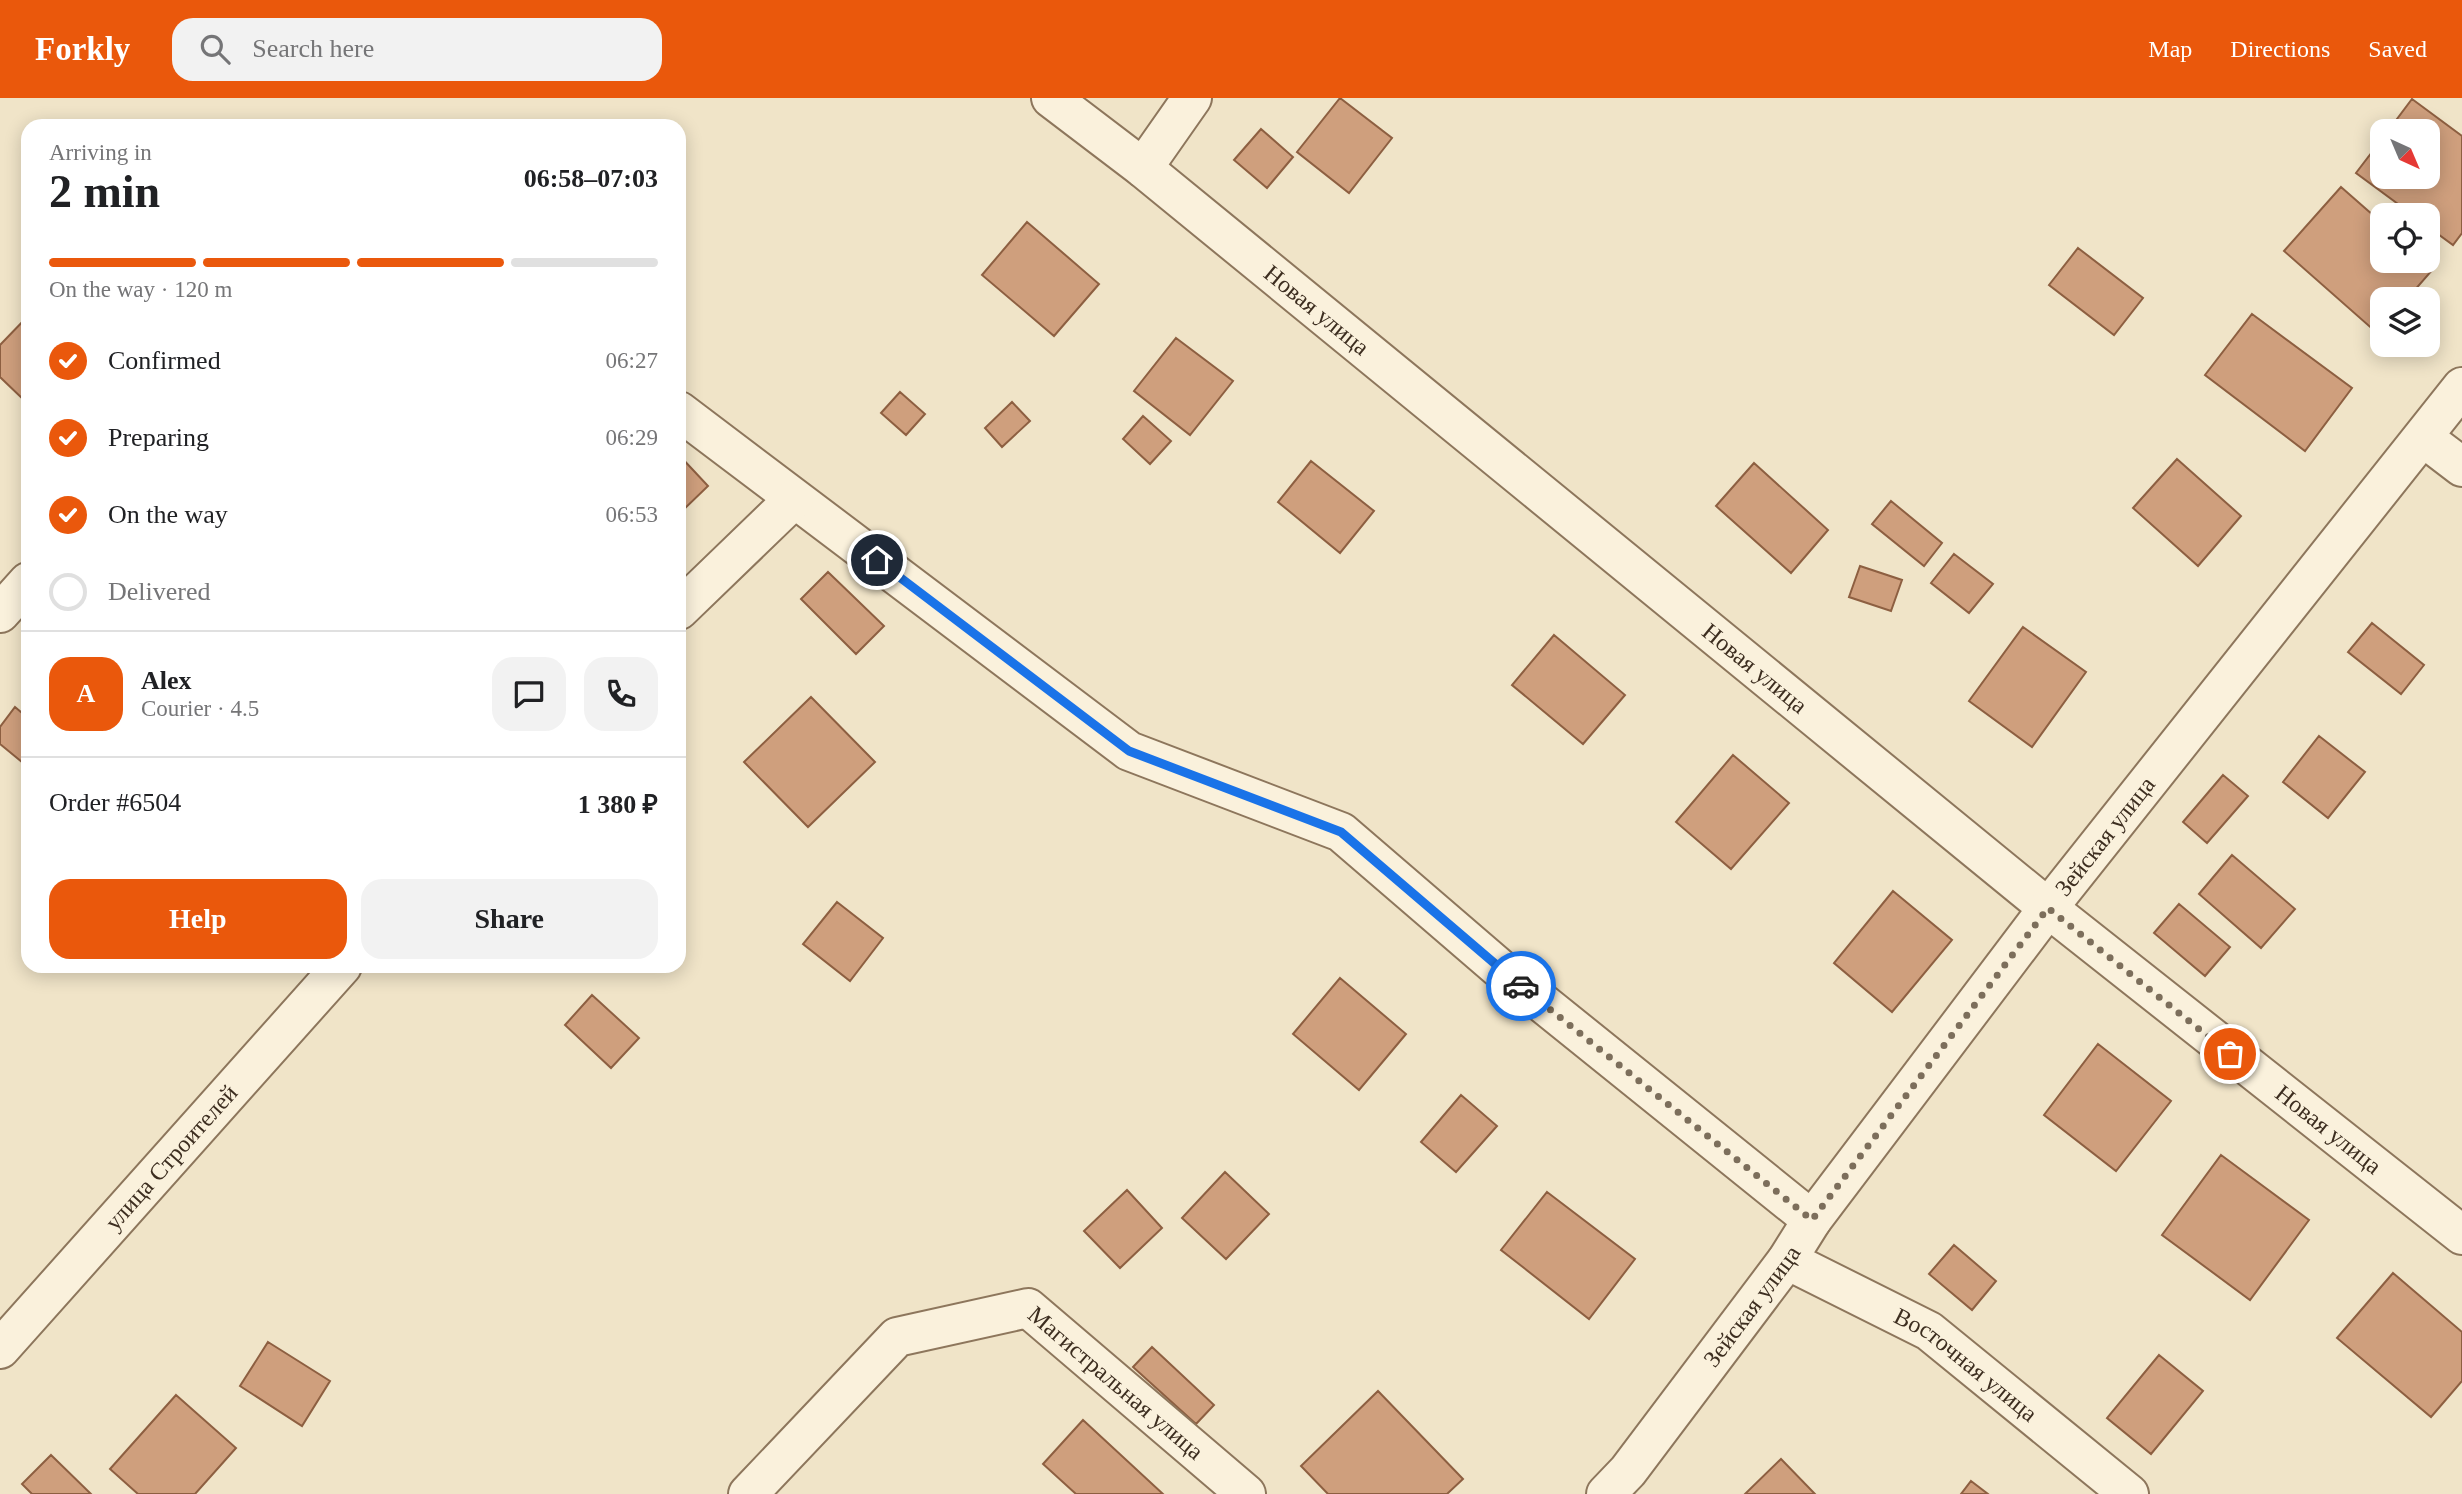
<!DOCTYPE html>
<meta charset="utf-8">
<style>
body{margin:0;font-family:"Times New Roman",serif;background:#f2f2f2;color:#202124;height:100vh;display:flex;flex-direction:column;font-size:26px;white-space:nowrap}
*{box-sizing:border-box;margin:0}
p{font-size:23px;color:#757577}
.icon{flex:none;width:38px;height:38px;fill:none;stroke:currentColor;stroke-width:2;stroke-linecap:round;stroke-linejoin:round}
.map{position:relative;flex:1;overflow:hidden}
.sheet{position:absolute;left:21px;top:21px;width:665px;height:854px;display:flex;flex-direction:column;background:#fff;border-radius:21px;box-shadow:0 4px 18px #0003}
.sheet>*{flex:none}
.needle{width:46px;rotate:136deg}
.buttons{position:absolute;left:2370px;top:21px;display:grid;gap:14px}
.buttons a{display:grid;place-items:center;width:70px;height:70px;border-radius:14px;background:#fff;box-shadow:0 4px 18px #0003;font-size:35px}
.pin{position:absolute;display:grid;place-items:center;width:60px;height:60px;color:#fff;margin:-30px;border:4px solid #fff;border-radius:50%;box-shadow:0 2px 7px #0007}
.courier{position:absolute;display:grid;place-items:center;width:70px;height:70px;margin:-35px;border:5px solid #1a73e8;border-radius:50%;background:#fff;color:#222;box-shadow:0 2px 9px #0007}
.summary em{font-style:normal;font-weight:700}
.summary div{display:flex;flex-direction:column-reverse}
.summary{display:flex;align-items:center;justify-content:space-between;height:119px;padding:0 28px}
h1{font-size:46px;font-weight:700;line-height:52px}
.bar{display:grid;grid-template-columns:repeat(4,1fr);gap:10px 7px;align-content:center;height:84px;padding:0 28px}
.bar i{height:9px;border-radius:5px;background:#e0e0e0}
.bar .current{background:#ea580c}
.bar p{grid-column:span 4}
.line{display:flex;align-items:center;gap:18px;padding:0 28px;border-top:2px solid #e0e0e0}
.line div{flex:1}
.round{display:grid;place-items:center;flex:none;width:74px;height:74px;border-radius:21px;background:#f2f2f2}
ol{padding:0 28px;list-style:none}
li{display:flex;align-items:center;gap:21px;height:77px}
li p{margin-inline-start:auto}
li .icon{padding:7px;border-radius:50%;background:#ea580c;color:#fff;stroke-width:4}
li:last-child{color:#757577}
li i{width:38px;height:38px;border:4px solid #e0e0e0;border-radius:50%}
.primary-button{display:flex;gap:14px;margin-top:auto;padding:14px 28px}
.primary-button a{flex:1;height:80px;border-radius:21px;background:#ea580c;color:#fff;font-size:28px;font-weight:700;line-height:80px;text-align:center}
.primary-button a+a{background:#f2f2f2;color:#202124}
header{display:flex;align-items:center;gap:42px;box-sizing:border-box;height:98px;padding:0 35px;background:#ea580c;color:#fff}
header strong{font-size:33px}
nav{display:flex;gap:38px;margin-inline-start:auto;font-size:24px}
.search{width:490px;height:63px;background:#f2f2f2;display:flex;align-items:center;gap:18px;box-sizing:border-box;padding:0 24px;border-radius:21px;color:#757577;font-size:26px}
.map>svg:first-child{display:block}
</style>
<header>
<strong>Forkly</strong>
<div class="search"><svg class="icon" aria-label="search" viewBox="0 0 24 24"><circle cx="10" cy="10" r="6"/><path d="M15 15l6 6"/></svg>Search here</div>
<nav><a>Map</a><a>Directions</a><a>Saved</a></nav>
</header>
<div class="map">
<svg width="2462" height="1396" viewBox="0 0 2462 1396">
<rect width="100%" height="100%" fill="#f0e4c8"/>
<!-- building -->
<path fill="#cf9f7d" stroke="#8d5f41" stroke-width="2" d="M 1340,0 L 1392,40 L 1349,95 L 1297,54 Z
M 2412,1 L 2462,38 L 2462,135 L 2453,147 L 2427,128 L 2427,117 L 2413,117 L 2356,75 L 2382,41 L 2382,79 L 2427,79 L 2427,33 L 2388,33 Z
M 1261,31 L 1293,59 L 1267,90 L 1234,62 Z
M 2341,89 L 2382,125 L 2382,163 L 2425,163 L 2434,170 L 2407,201 L 2382,201 L 2382,230 L 2377,235 L 2284,153 Z
M 1027,124 L 1099,186 L 1054,238 L 982,177 Z
M 2078,150 L 2143,200 L 2114,237 L 2049,187 Z
M 2252,216 L 2352,290 L 2305,353 L 2205,277 Z
M 28,218 L 28,306 L 0,279 L 0,247 Z
M 1176,240 L 1233,283 L 1190,337 L 1134,293 Z
M 900,294 L 925,316 L 906,337 L 881,315 Z
M 1012,304 L 1030,323 L 1002,349 L 985,330 Z
M 1143,318 L 1171,343 L 1150,366 L 1123,341 Z
M 679,357 L 708,388 L 679,416 Z
M 2177,361 L 2241,418 L 2198,468 L 2133,410 Z
M 1311,363 L 1374,413 L 1340,455 L 1278,404 Z
M 1754,365 L 1828,432 L 1791,475 L 1716,408 Z
M 1891,403 L 1942,445 L 1924,468 L 1872,426 Z
M 1954,456 L 1993,486 L 1969,515 L 1931,485 Z
M 1860,468 L 1902,482 L 1891,513 L 1849,499 Z
M 828,474 L 884,528 L 856,556 L 801,501 Z
M 2372,525 L 2424,567 L 2401,596 L 2348,554 Z
M 2023,529 L 2086,574 L 2032,649 L 1969,603 Z
M 1554,537 L 1625,597 L 1583,646 L 1512,587 Z
M 811,599 L 875,664 L 808,729 L 744,664 Z
M 15,609 L 28,620 L 28,669 L 0,646 L 0,629 Z
M 2319,638 L 2365,674 L 2328,720 L 2283,684 Z
M 1733,657 L 1789,705 L 1731,771 L 1676,724 Z
M 2223,677 L 2248,698 L 2207,745 L 2183,724 Z
M 2232,757 L 2295,811 L 2261,850 L 2199,796 Z
M 1893,793 L 1952,842 L 1892,914 L 1834,865 Z
M 837,804 L 883,840 L 850,883 L 803,846 Z
M 2179,806 L 2230,849 L 2205,878 L 2154,835 Z
M 1340,880 L 1406,936 L 1359,992 L 1293,936 Z
M 592,897 L 639,940 L 611,970 L 565,927 Z
M 2098,946 L 2171,1003 L 2116,1073 L 2044,1017 Z
M 1461,997 L 1497,1028 L 1456,1074 L 1421,1044 Z
M 2221,1057 L 2309,1122 L 2250,1202 L 2162,1137 Z
M 1225,1074 L 1269,1116 L 1226,1161 L 1182,1120 Z
M 1127,1092 L 1162,1130 L 1120,1170 L 1084,1133 Z
M 1547,1094 L 1635,1161 L 1589,1221 L 1501,1152 Z
M 1954,1147 L 1996,1183 L 1972,1212 L 1929,1176 Z
M 2393,1175 L 2462,1234 L 2462,1283 L 2431,1319 L 2337,1240 Z
M 268,1244 L 330,1283 L 302,1328 L 240,1288 Z
M 1152,1249 L 1214,1307 L 1196,1326 L 1133,1269 Z
M 2159,1257 L 2203,1293 L 2151,1356 L 2107,1320 Z
M 1378,1293 L 1463,1381 L 1447,1396 L 1328,1396 L 1301,1368 Z
M 176,1297 L 236,1350 L 195,1396 L 138,1396 L 110,1371 Z
M 1083,1322 L 1163,1396 L 1076,1396 L 1043,1366 Z
M 51,1357 L 91,1396 L 32,1396 L 22,1386 Z
M 1781,1361 L 1815,1396 L 1745,1396 Z
M 1971,1383 L 1988,1396 L 1961,1396 Z"/>
<g fill="none" stroke-linecap="round" stroke-linejoin="round">
<!-- street casing -->
<g stroke="#8d765c" stroke-width="42">
<g id="street">
<path id="s1" d="M 1051,0 L 1143,70 L 2048,810 L 2462,1137"/>
<path d="M 1143,70 L 1192,0"/>
<path d="M 679,313 L 1129,653 L 1341,734 L 1499,870 L 1812,1122"/>
<path d="M 2424,340 L 2462,369"/>
<path d="M 679,512 L 794,401"/>
<path d="M 0,515 L 28,484"/>
<path id="s2" d="M 1787,1162 L 1929,1233 L 2129,1396"/>
<path id="s3" d="M 0,1251 L 342,868"/>
<path id="s4" d="M 748,1396 L 897,1239 L 1028,1210 L 1246,1396"/>
<path id="s5" d="M 1606,1396 L 1628,1373 L 1787,1162 L 1812,1122 L 2048,810 L 2462,289"/>
</g>
</g>
<!-- street -->
<use href="#street" stroke="#faf1dc" stroke-width="38"/>
</g>
<g fill="none" stroke-linecap="round" stroke-linejoin="round">
<!-- done -->
<path stroke="#7c6e5b" stroke-width="7" stroke-dasharray="0 12.6" d="M 1521,888 L 1812,1122 L 2048,810 L 2230,956"/>
<!-- route -->
<path stroke="#1a73e8" stroke-width="9" d="M 877,462 L 1129,653 L 1341,734 L 1521,888"/>
</g>
<g text-anchor="middle" stroke-width="6" stroke-linejoin="round" paint-order="stroke">
<!-- street labels -->
<g font-size="24" fill="#3d2e20" stroke="#f7eed8">
<text dy="8" stroke="none"><textPath href="#s1" startOffset="340">Новая улица</textPath></text>
<text dy="8" stroke="none"><textPath href="#s1" startOffset="906">Новая улица</textPath></text>
<text dy="8" stroke="none"><textPath href="#s5" startOffset="826">Зейская улица</textPath></text>
<text dy="8" stroke="none"><textPath href="#s1" startOffset="1642">Новая улица</textPath></text>
<text dy="8" stroke="none"><textPath href="#s3" startOffset="257">улица Строителей</textPath></text>
<text dy="8" stroke="none"><textPath href="#s5" startOffset="238">Зейская улица</textPath></text>
<text dy="8" stroke="none"><textPath href="#s2" startOffset="208">Восточная улица</textPath></text>
<text dy="8" stroke="none"><textPath href="#s4" startOffset="466">Магистральная улица</textPath></text>
</g>
</g>
</svg>
<div class="buttons">
<a><svg class="needle" viewBox="-14 -14 28 28"><path d="M0-13l5 13h-10z" fill="#e53935"/><path d="M0 13l5-13h-10z" fill="#757577"/></svg></a>
<a><svg class="icon" aria-label="locate" viewBox="0 0 24 24"><circle cx="12" cy="12" r="6"/><path d="M12 2v4M12 18v4M2 12h4M18 12h4"/></svg></a>
<a><svg class="icon" aria-label="layers" viewBox="0 0 24 24"><path d="M12 4l9 5-9 5-9-5zM3 14l9 5 9-5"/></svg></a>
</div>
<div class="pin" style="left:2230px;top:956px;background:#ea580c"><svg class="icon" aria-label="bag" viewBox="0 0 24 24"><path d="M5 8h14l-1 12H6zM9 8a3 3 0 0 1 6 0"/></svg></div>
<div class="pin" style="left:877px;top:462px;background:#1f2937"><svg class="icon" aria-label="home" viewBox="0 0 24 24"><path d="M3 11l9-7 9 7M6 9v11h12V9"/></svg></div>
<div class="courier" style="left:1521px;top:888px"><svg class="icon" aria-label="car" viewBox="0 0 24 24"><path d="M5 17H2v-5l4-1 3-4h7l3 4 3 1v5h-3M9 17h6M6 11h13"/><circle cx="7" cy="17" r="2"/><circle cx="17" cy="17" r="2"/></svg></div>
<section class="sheet">
<div class="summary"><div><h1>2 min</h1><p>Arriving in</p></div><em>06:58–07:03</em></div>
<div class="bar"><i class="current"></i><i class="current"></i><i class="current"></i><i></i><p>On the way · 120 m</p></div>
<ol>
<li><svg class="icon" aria-label="check" viewBox="0 0 24 24"><path d="M5 12l5 5 9-10"/></svg>Confirmed<p>06:27</p></li>
<li><svg class="icon" aria-label="check" viewBox="0 0 24 24"><path d="M5 12l5 5 9-10"/></svg>Preparing<p>06:29</p></li>
<li><svg class="icon" aria-label="check" viewBox="0 0 24 24"><path d="M5 12l5 5 9-10"/></svg>On the way<p>06:53</p></li>
<li><i></i>Delivered</li>
</ol>
<div class="line" style="height:126px"><b class="round" style="background:#ea580c;color:#fff">A</b><div><b>Alex</b><p>Courier · 4.5</p></div><a class="round"><svg class="icon" aria-label="chat" viewBox="0 0 24 24"><path d="M4 5h16v11H9l-5 4z"/></svg></a><a class="round"><svg class="icon" aria-label="phone" viewBox="0 0 24 24"><path d="M5 4h4l2 5-3 2q2 4 5 5l2-3 5 2v4C11 20 4 13 5 4z"/></svg></a></div>
<div class="line" style="height:91px"><div>Order #6504</div><b>1 380 ₽</b></div>
<div class="primary-button"><a>Help</a><a>Share</a></div>
</section>
</div>
